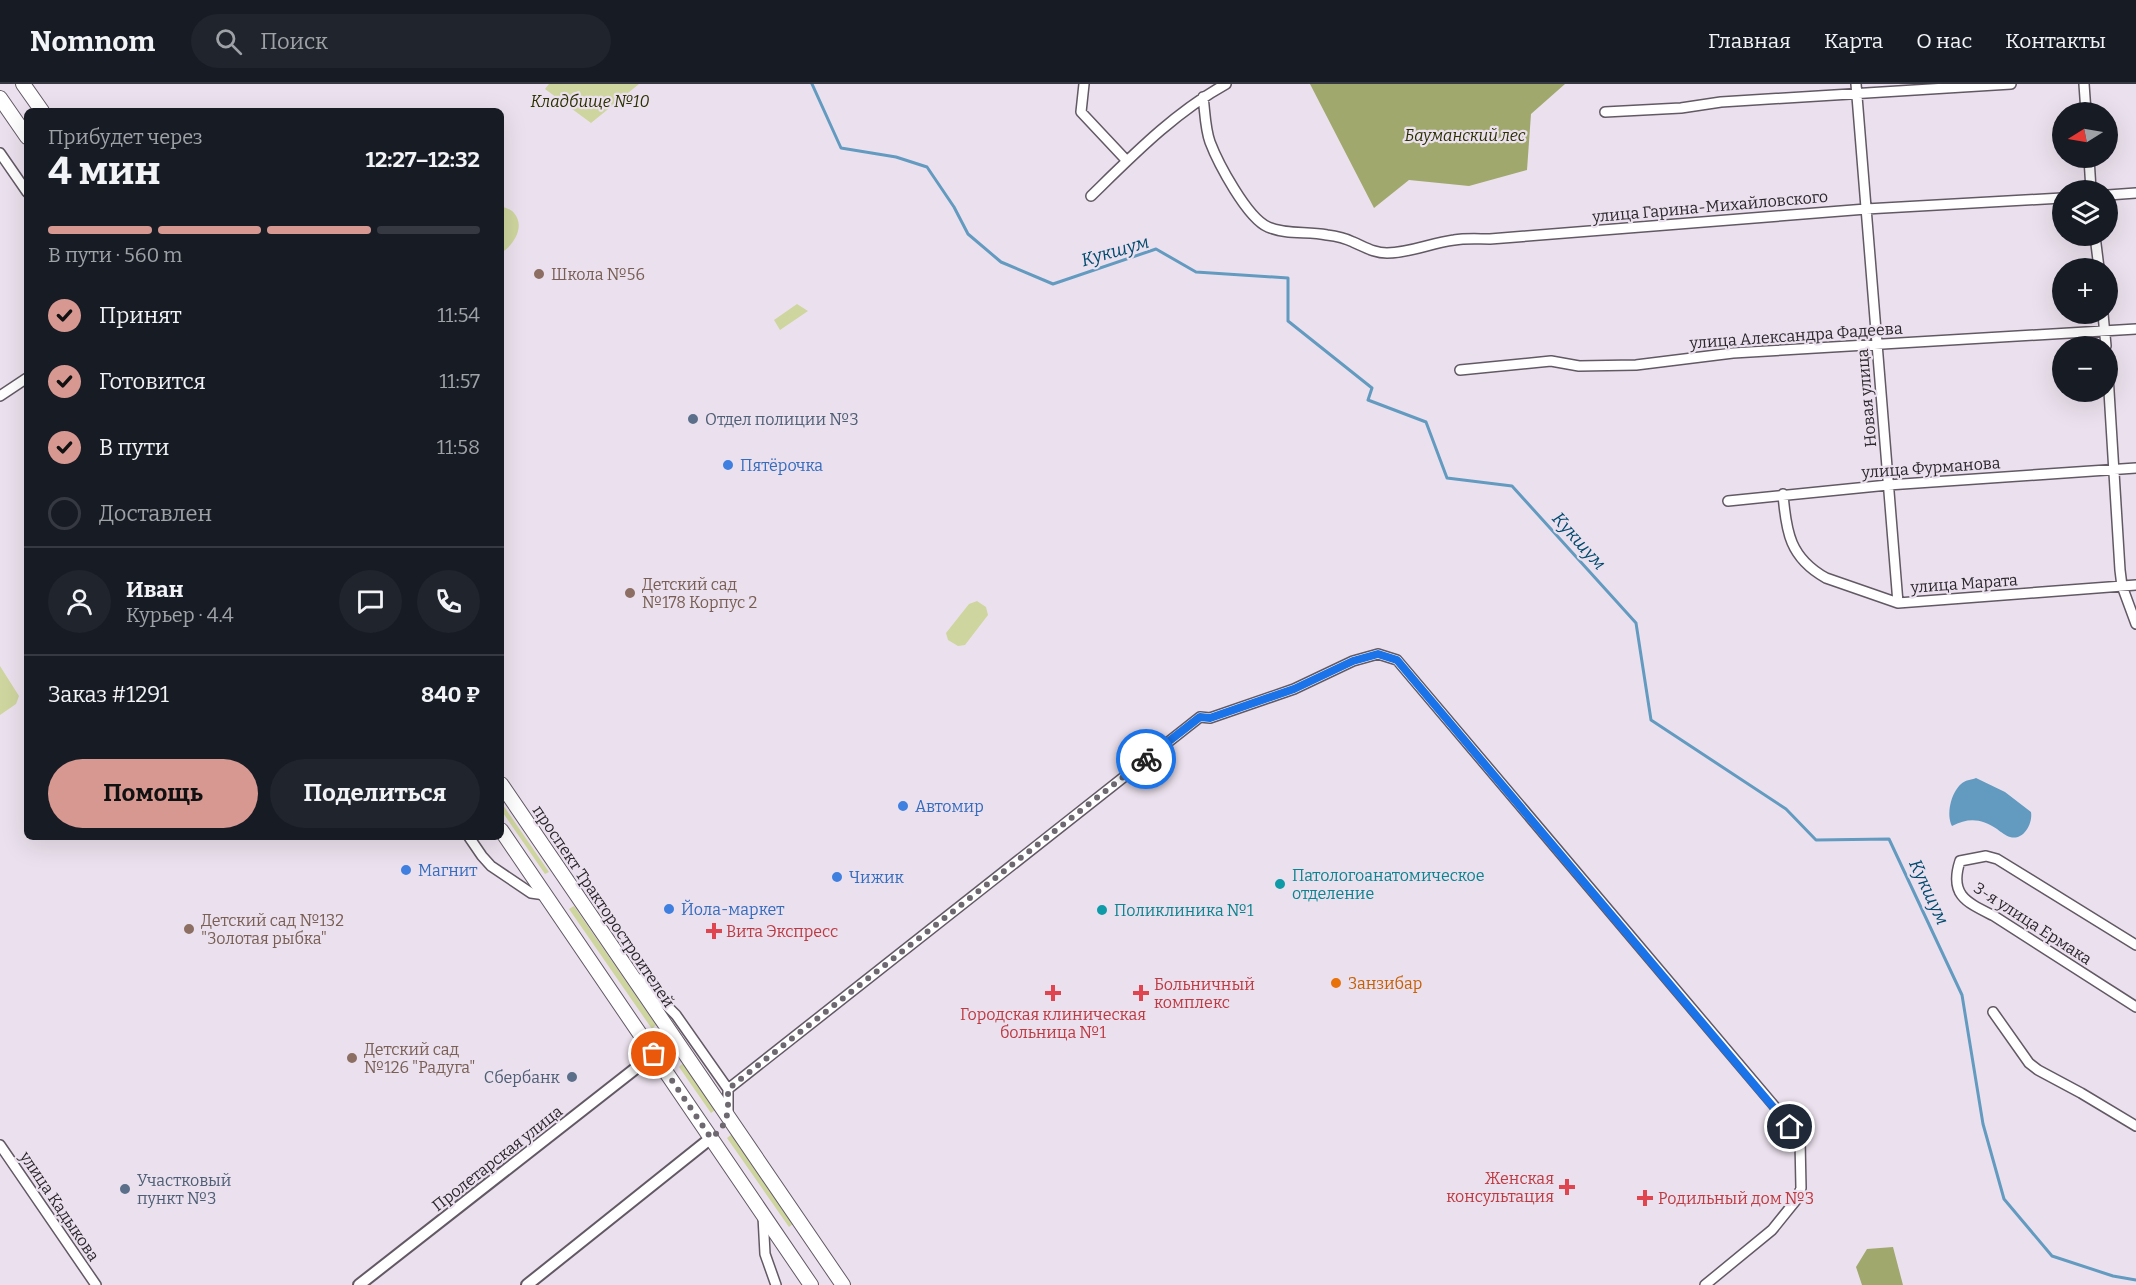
<!DOCTYPE html>
<html lang="ru">
<meta charset="utf-8">
<style>
body{margin:0;font-family:Bitter,serif;background:#20242c;color:#f1f3f6;height:100vh;display:flex;flex-direction:column;font-size:22px;white-space:nowrap}
*{box-sizing:border-box;margin:0}
p{font-size:20px;color:#9ea1a6}
.icon{flex:none;width:33px;height:33px;fill:none;stroke:currentColor;stroke-width:2;stroke-linecap:round;stroke-linejoin:round}
.map{position:relative;flex:1;overflow:hidden}
.side{position:absolute;left:24px;top:24px;width:480px;height:732px;display:flex;flex-direction:column;background:#171b24;border-radius:9px;box-shadow:0 6px 24px #0002}
.side>*{flex:none}
.needle{width:39px;rotate:259deg}
.fabs{position:absolute;left:2052px;top:18px;display:grid;gap:12px}
.fabs a{display:grid;place-items:center;width:66px;height:66px;border-radius:50%;background:#171b24;box-shadow:0 6px 24px #0002;font-size:30px}
.pin{position:absolute;display:grid;place-items:center;width:51px;height:51px;color:#fff;margin:-26px;border:3px solid #fff;border-radius:50%;box-shadow:0 2px 6px #0007}
.courier{position:absolute;display:grid;place-items:center;width:60px;height:60px;margin:-30px;border:4px solid #1a73e8;border-radius:50%;background:#fff;color:#222;box-shadow:0 2px 8px #0007}
.overview em{font-style:normal;font-weight:700}
.overview div{display:flex;flex-direction:column-reverse}
.overview{display:flex;align-items:center;justify-content:space-between;height:102px;padding:0 24px}
h1{font-size:39px;font-weight:700;line-height:45px}
.bar{display:grid;grid-template-columns:repeat(4,1fr);gap:9px 6px;align-content:center;height:72px;padding:0 24px}
.bar i{height:8px;border-radius:4px;background:#363941}
.bar .current{background:#d69891}
.bar p{grid-column:span 4}
.line{display:flex;align-items:center;gap:15px;padding:0 24px;border-top:2px solid #363941}
.line div{flex:1}
.round{display:grid;place-items:center;flex:none;width:63px;height:63px;border-radius:32px;background:#20242c}
ol{padding:0 24px;list-style:none}
li{display:flex;align-items:center;gap:18px;height:66px}
li p{margin-inline-start:auto}
li .icon{padding:6px;border-radius:50%;background:#d69891;color:#111;stroke-width:4}
li:last-child{color:#9ea1a6}
li i{width:33px;height:33px;border:3px solid #363941;border-radius:50%}
.cta{display:flex;gap:12px;margin-top:auto;padding:12px 24px}
.cta a{flex:1;height:69px;border-radius:36px;background:#d69891;color:#111;font-size:24px;font-weight:700;line-height:69px;text-align:center}
.cta a+a{background:#20242c;color:#f1f3f6}
header{display:flex;align-items:center;gap:36px;box-sizing:border-box;height:84px;padding:0 30px;background:#171b24;border-bottom:2px solid #363941}
header strong{font-size:28px}
nav{display:flex;gap:33px;margin-inline-start:auto;font-size:21px}
.search{width:420px;height:54px;background:#20242c;display:flex;align-items:center;gap:15px;box-sizing:border-box;padding:0 21px;border-radius:33px;color:#9ea1a6;font-size:22px}
.map>svg:first-child{display:block}
</style>
<header>
<strong>Nomnom</strong>
<div class="search"><svg class="icon" aria-label="search" viewBox="0 0 24 24"><circle cx="10" cy="10" r="6"/><path d="M15 15l6 6"/></svg>Поиск</div>
<nav><a>Главная</a><a>Карта</a><a>О нас</a><a>Контакты</a></nav>
</header>
<div class="map">
<svg width="2136" height="1201" viewBox="0 0 2136 1201">
<rect width="100%" height="100%" fill="#ebe1ee"/>
<!-- green -->
<path fill="#ced59e" d="M 549,0 L 639,0 L 591,39 L 545,5 Z
M 501,122 C 505,124 511,125 514,129 C 526,143 513,162 501,169 Z
M 797,220 L 808,227 L 780,246 L 774,236 Z
M 977,517 L 986,523 L 988,531 L 965,561 L 958,562 L 948,556 L 946,549 L 969,520 Z
M 0,582 L 19,612 L 16,620 L 0,631 Z
M 501,718 L 549,788 L 545,790 L 501,726 Z
M 574,822 L 656,941 L 652,945 L 569,825 Z
M 683,979 L 715,1026 L 711,1029 L 679,983 Z
M 732,1050 L 794,1139 L 789,1143 L 727,1054 Z"/>
<!-- forest -->
<path fill="#a1a86d" d="M 1310,0 L 1565,0 L 1531,30 L 1527,86 L 1469,102 L 1409,96 L 1374,124 Z
M 1893,1163 L 1903,1201 L 1862,1201 L 1856,1183 L 1867,1165 Z"/>
<!-- water -->
<path fill="#639ac0" d="M 1976,694 L 2005,708 L 2031,728 C 2033,739 2024,757 2010,753 C 2006,752 2001,748 1997,745 C 1982,735 1969,733 1952,742 C 1946,730 1951,709 1961,700 C 1965,696 1971,696 1976,694 Z"/>
<g fill="none" stroke-linecap="round" stroke-linejoin="round">
<!-- stream -->
<path stroke="#639ac0" stroke-width="3" d="M 812,0 L 841,64 L 896,73 L 927,83 L 954,123 L 968,150 L 1001,178 L 1053,200 L 1156,165 L 1196,188 L 1288,194 L 1288,237 L 1372,304 L 1368,316 L 1426,338 L 1447,394 L 1512,402 L 1636,539 L 1651,636 L 1786,725 L 1816,756 L 1889,755 L 1962,911 L 1983,1040 L 2004,1115 L 2052,1172 L 2113,1192 L 2136,1196"/>
<!-- minor casing -->
<g stroke="#625965" stroke-width="12">
<path id="minor" d="M 1084,0 L 1081,28 L 1127,77
M 1856,0 L 1898,519
M 2084,0 L 2086,28
M 1203,13 C 1205,27 1205,44 1210,58 C 1218,79 1247,134 1268,143 C 1287,151 1307,147 1327,151 C 1335,152 1345,154 1353,158 C 1365,163 1374,169 1387,169 C 1410,169 1431,159 1454,156 C 1466,154 1478,155 1490,155 L 1866,125 L 2062,114
M 1605,28 L 1681,24 L 1721,18 L 2011,0
M 0,69 L 27,108
M 2089,74 L 2091,106
M 2108,111 L 2136,109
M 1091,112 C 1133,71 1175,28 1226,0
M 2095,152 L 2099,184
M 2103,230 L 2106,262
M 1460,286 L 1551,277 L 1579,282 L 1636,281 L 1733,269 L 2136,245
M 2108,291 L 2120,486 L 2122,502 L 2136,540
M 0,312 L 27,294
M 1783,410 C 1786,448 1790,474 1826,494 L 1898,519 L 2136,501
M 1728,417 L 1888,401 L 2136,384
M 469,753 L 482,772 L 491,782 L 531,809 L 545,811
M 2136,861 L 1997,775 L 1986,772 L 1960,777 C 1949,811 1966,818 1994,832 L 2136,923
M 640,895 L 676,931 L 728,1005
M 1993,928 L 2029,979 L 2038,986 L 2081,1009 L 2136,1042
M 728,1005 L 1200,633 L 1210,634 L 1294,605 L 1353,577 L 1378,570 L 1397,576 L 1781,1030 L 1800,1056 L 1801,1104 L 1797,1115 L 1772,1146 L 1705,1201
M 728,1032 L 728,1005
M 0,1061 L 96,1201
M 763,1132 L 765,1170 L 776,1201"/>
</g>
<!-- tertiary casing -->
<g stroke="#625965" stroke-width="14">
<path id="tertiary" d="M 359,1201 L 654,970
M 527,1201 L 711,1054"/>
</g>
<!-- primary casing -->
<g stroke="#625965" stroke-width="16">
<path id="primary" d="M 23,0 L 42,27
M 0,14 L 27,53
M 501,700 L 843,1201
M 501,746 L 811,1201
M 654,970 L 663,965 L 680,963"/>
</g>
<!-- minor -->
<use href="#minor" stroke="#fff" stroke-width="9"/>
<!-- tertiary -->
<use href="#tertiary" stroke="#fff" stroke-width="10"/>
<!-- primary -->
<use href="#primary" stroke="#fff" stroke-width="14"/>
</g>
<g fill="none" stroke-linecap="round" stroke-linejoin="round">
<!-- done -->
<path stroke="#6e6870" stroke-width="6" stroke-dasharray="0 10.8" d="M 654,970 L 711,1054 C 730,1039 728,1028 728,1005 L 1146,675"/>
<!-- route -->
<path stroke="#1a73e8" stroke-width="8" d="M 1146,675 L 1200,633 L 1210,634 L 1294,605 L 1353,577 L 1378,570 L 1397,576 L 1790,1043"/>
</g>
<!-- markers -->
<g fill="#8d6e63" stroke="#ebe1ee" stroke-width="2">
<circle cx="539" cy="190" r="6"/>
<circle cx="630" cy="509" r="6"/>
<circle cx="189" cy="845" r="6"/>
<circle cx="352" cy="974" r="6"/>
</g>
<g fill="#5c6f8a" stroke="#ebe1ee" stroke-width="2">
<circle cx="693" cy="335" r="6"/>
<circle cx="572" cy="993" r="6"/>
<circle cx="125" cy="1105" r="6"/>
</g>
<g fill="#3f7fe0" stroke="#ebe1ee" stroke-width="2">
<circle cx="728" cy="381" r="6"/>
<circle cx="903" cy="722" r="6"/>
<circle cx="406" cy="786" r="6"/>
<circle cx="837" cy="793" r="6"/>
<circle cx="669" cy="825" r="6"/>
</g>
<g fill="#0f9aa8" stroke="#ebe1ee" stroke-width="2">
<circle cx="1280" cy="800" r="6"/>
<circle cx="1102" cy="826" r="6"/>
</g>
<g fill="#e0444e" stroke="#ebe1ee" stroke-width="2">
<path d="M711 838h6v6h6v6h-6v6h-6v-6h-6v-6h6z"/>
<path d="M1050 900h6v6h6v6h-6v6h-6v-6h-6v-6h6z"/>
<path d="M1138 900h6v6h6v6h-6v6h-6v-6h-6v-6h6z"/>
<path d="M1564 1094h6v6h6v6h-6v6h-6v-6h-6v-6h6z"/>
<path d="M1642 1105h6v6h6v6h-6v6h-6v-6h-6v-6h6z"/>
</g>
<circle fill="#e8710a" stroke="#ebe1ee" stroke-width="2" cx="1336" cy="899" r="6"/>
<g text-anchor="middle" stroke-width="4.5" stroke-linejoin="round" paint-order="stroke">
<!-- park labels -->
<g font-size="16" font-style="italic" fill="#2c3000" stroke="#ebe1ee">
<text x="590" y="23">Кладбище №10</text>
<text x="1465" y="57">Бауманский лес</text>
</g>
<!-- street labels -->
<g font-size="16" fill="#2b272c" stroke="#ebe1ee">
<text transform="translate(1710 122) rotate(-5)" y="6">улица Гарина-Михайловского</text>
<text transform="translate(1796 251) rotate(-4)" y="6">улица Александра Фадеева</text>
<text transform="translate(1866 314) rotate(-95)" y="6">Новая улица</text>
<text transform="translate(1931 383) rotate(-4)" y="6">улица Фурманова</text>
<text transform="translate(1964 499) rotate(-4)" y="6">улица Марата</text>
<text transform="translate(604 822) rotate(56)" y="6">проспект Тракторостроителей</text>
<text transform="translate(2033 839) rotate(33)" y="6">3-я улица Ермака</text>
<text transform="translate(497 1074) rotate(-38)" y="6">Пролетарская улица</text>
<text transform="translate(60 1122) rotate(56)" y="6">улица Кадыкова</text>
</g>
<!-- education labels -->
<g font-size="16" fill="#785e54" stroke="#ebe1ee" text-anchor="start">
<text x="551" y="196">Школа №56</text>
<text x="642" y="506">Детский сад<tspan x="642" dy="18">№178 Корпус 2</tspan></text>
<text x="201" y="842">Детский сад №132<tspan x="201" dy="18">"Золотая рыбка"</tspan></text>
<text x="364" y="971">Детский сад<tspan x="364" dy="18">№126 "Радуга"</tspan></text>
</g>
<!-- service labels -->
<g font-size="16" fill="#4e5e75" stroke="#ebe1ee" text-anchor="start">
<text x="705" y="341">Отдел полиции №3</text>
<text x="560" y="999" text-anchor="end">Сбербанк</text>
<text x="137" y="1102">Участковый<tspan x="137" dy="18">пункт №3</tspan></text>
</g>
<!-- shop labels -->
<g font-size="16" fill="#366cbe" stroke="#ebe1ee" text-anchor="start">
<text x="740" y="387">Пятёрочка</text>
<text x="915" y="728">Автомир</text>
<text x="418" y="792">Магнит</text>
<text x="849" y="799">Чижик</text>
<text x="681" y="831">Йола-маркет</text>
</g>
<!-- culture labels -->
<g font-size="16" fill="#0d838f" stroke="#ebe1ee" text-anchor="start">
<text x="1292" y="797">Патологоанатомическое<tspan x="1292" dy="18">отделение</tspan></text>
<text x="1114" y="832">Поликлиника №1</text>
</g>
<!-- health labels -->
<g font-size="16" fill="#be3a42" stroke="#ebe1ee" text-anchor="start">
<text x="726" y="853">Вита Экспресс</text>
<text x="1154" y="906">Больничный<tspan x="1154" dy="18">комплекс</tspan></text>
<text x="1053" y="936" text-anchor="middle">Городская клиническая<tspan x="1053" dy="18">больница №1</tspan></text>
<text x="1554" y="1100" text-anchor="end">Женская<tspan x="1554" dy="18">консультация</tspan></text>
<text x="1658" y="1120">Родильный дом №3</text>
</g>
<!-- food labels -->
<g font-size="16" fill="#c56008" stroke="#ebe1ee" text-anchor="start">
<text x="1348" y="905">Занзибар</text>
</g>
<!-- water labels -->
<g font-size="18" font-style="italic" fill="#014a6f" stroke="#ebe1ee">
<text transform="translate(1115 167) rotate(-16)" y="6">Кукшум</text>
<text transform="translate(1579 457) rotate(48)" y="6">Кукшум</text>
<text transform="translate(1929 808) rotate(65)" y="6">Кукшум</text>
</g>
</g>
</svg>
<div class="fabs">
<a><svg class="needle" viewBox="-14 -14 28 28"><path d="M0-13l5 13h-10z" fill="#e53935"/><path d="M0 13l5-13h-10z" fill="#9ea1a6"/></svg></a>
<a><svg class="icon" aria-label="layers" viewBox="0 0 24 24"><path d="M12 4l9 5-9 5-9-5zM3 14l9 5 9-5"/></svg></a>
<a>+</a>
<a>−</a>
</div>
<div class="pin" style="left:654px;top:970px;background:#ea580c"><svg class="icon" aria-label="bag" viewBox="0 0 24 24"><path d="M5 8h14l-1 12H6zM9 8a3 3 0 0 1 6 0"/></svg></div>
<div class="pin" style="left:1790px;top:1043px;background:#1f2937"><svg class="icon" aria-label="home" viewBox="0 0 24 24"><path d="M3 11l9-7 9 7M6 9v11h12V9"/></svg></div>
<div class="courier" style="left:1146px;top:675px"><svg class="icon" aria-label="bike" viewBox="0 0 24 24"><circle cx="6" cy="16" r="4"/><circle cx="18" cy="16" r="4"/><path d="M6 16l4-8h5l3 8M10 8l3 8H6M13 5h3"/></svg></div>
<section class="side">
<div class="overview"><div><h1>4 мин</h1><p>Прибудет через</p></div><em>12:27–12:32</em></div>
<div class="bar"><i class="current"></i><i class="current"></i><i class="current"></i><i></i><p>В пути · 560 m</p></div>
<ol>
<li><svg class="icon" aria-label="check" viewBox="0 0 24 24"><path d="M5 12l5 5 9-10"/></svg>Принят<p>11:54</p></li>
<li><svg class="icon" aria-label="check" viewBox="0 0 24 24"><path d="M5 12l5 5 9-10"/></svg>Готовится<p>11:57</p></li>
<li><svg class="icon" aria-label="check" viewBox="0 0 24 24"><path d="M5 12l5 5 9-10"/></svg>В пути<p>11:58</p></li>
<li><i></i>Доставлен</li>
</ol>
<div class="line" style="height:108px"><a class="round"><svg class="icon" aria-label="person" viewBox="0 0 24 24"><circle cx="12" cy="8" r="4"/><path d="M4 21q1-7 8-7t8 7"/></svg></a><div><b>Иван</b><p>Курьер · 4.4</p></div><a class="round"><svg class="icon" aria-label="chat" viewBox="0 0 24 24"><path d="M4 5h16v11H9l-5 4z"/></svg></a><a class="round"><svg class="icon" aria-label="phone" viewBox="0 0 24 24"><path d="M5 4h4l2 5-3 2q2 4 5 5l2-3 5 2v4C11 20 4 13 5 4z"/></svg></a></div>
<div class="line" style="height:78px"><div>Заказ #1291</div><b>840 ₽</b></div>
<div class="cta"><a>Помощь</a><a>Поделиться</a></div>
</section>
</div>
